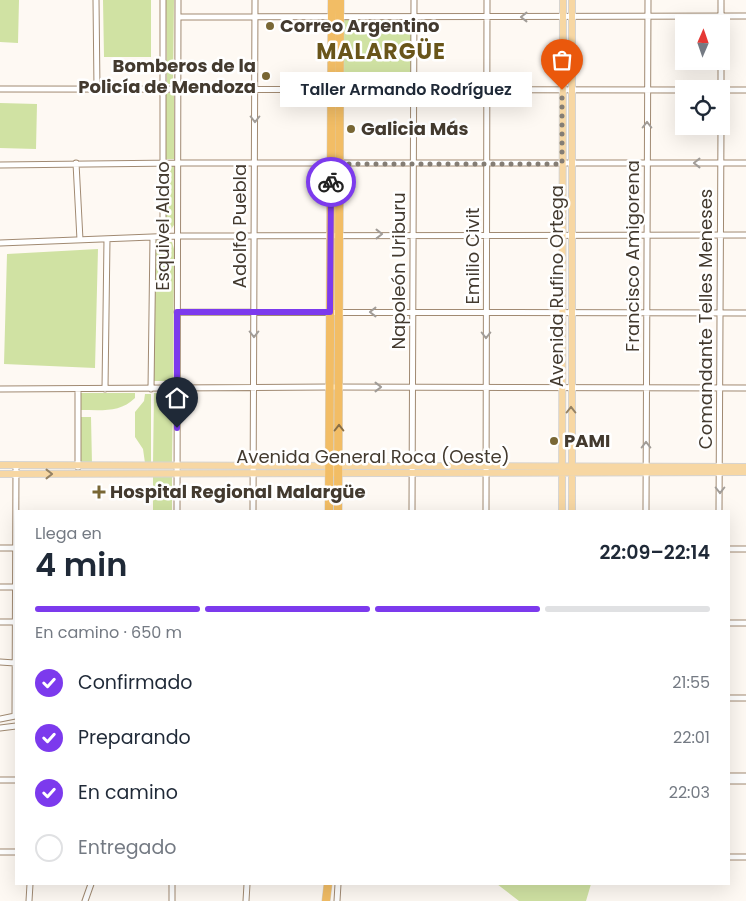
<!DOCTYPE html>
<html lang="es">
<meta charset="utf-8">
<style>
body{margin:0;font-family:Poppins,sans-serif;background:#f6f6f7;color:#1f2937;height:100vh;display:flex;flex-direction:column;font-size:19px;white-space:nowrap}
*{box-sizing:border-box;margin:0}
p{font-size:16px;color:#747a83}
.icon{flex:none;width:28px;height:28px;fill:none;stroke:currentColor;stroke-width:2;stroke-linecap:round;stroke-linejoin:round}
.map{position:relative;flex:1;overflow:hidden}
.side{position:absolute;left:15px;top:510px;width:715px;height:375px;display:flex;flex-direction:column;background:#fff;border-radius:0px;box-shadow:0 5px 20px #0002}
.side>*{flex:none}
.needle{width:32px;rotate:2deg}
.tools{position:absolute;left:675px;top:15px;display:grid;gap:10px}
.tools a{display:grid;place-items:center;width:55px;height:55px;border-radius:0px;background:#fff;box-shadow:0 5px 20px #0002;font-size:25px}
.pin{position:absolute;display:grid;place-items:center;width:42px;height:42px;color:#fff;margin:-51px -21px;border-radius:50% 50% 50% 0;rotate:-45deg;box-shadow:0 0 5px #0007}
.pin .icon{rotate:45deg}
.courier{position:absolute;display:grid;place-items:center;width:50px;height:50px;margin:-25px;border:4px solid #7c3aed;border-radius:50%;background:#fff;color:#222;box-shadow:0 1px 6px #0007}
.bubble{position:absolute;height:35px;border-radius:0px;background:#fff;box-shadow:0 5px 20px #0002;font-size:16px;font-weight:600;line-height:35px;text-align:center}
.summary em{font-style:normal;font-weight:600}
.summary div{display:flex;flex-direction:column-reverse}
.summary{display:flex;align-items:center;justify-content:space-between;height:85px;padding:0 20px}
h1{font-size:32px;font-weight:600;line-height:38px}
.bar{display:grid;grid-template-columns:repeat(4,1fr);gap:8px 5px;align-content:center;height:60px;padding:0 20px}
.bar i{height:6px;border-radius:4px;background:#e0e1e3}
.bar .current{background:#7c3aed}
.bar p{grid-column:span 4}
ol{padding:0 20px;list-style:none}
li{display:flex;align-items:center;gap:15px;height:55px}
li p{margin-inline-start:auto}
li .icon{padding:5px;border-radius:50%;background:#7c3aed;color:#fff;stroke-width:4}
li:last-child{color:#747a83}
li i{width:28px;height:28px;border:2px solid #e0e1e3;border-radius:50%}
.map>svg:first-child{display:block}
</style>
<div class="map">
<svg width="746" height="901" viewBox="0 0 746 901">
<rect width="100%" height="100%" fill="#fef9f3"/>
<!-- green -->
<path fill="#d0e2a3" d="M 0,0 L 19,0 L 18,43 L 0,42 Z
M 103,0 L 151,0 L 151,57 L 104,57 Z
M 166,0 L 174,0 L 173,84 L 167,84 Z
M 344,19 L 411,19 L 411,86 L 343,85 Z
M 166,93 L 174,93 L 174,159 L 166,159 Z
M 0,103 L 37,104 L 36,149 L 0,148 Z
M 166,165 L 174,165 L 174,225 L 169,232 L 166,232 Z
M 155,240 L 172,242 L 174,249 L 173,381 L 154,381 Z
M 98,249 L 95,368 L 4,364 L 7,254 Z
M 81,393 L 135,393 L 135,398 C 120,413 101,410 80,410 Z
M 154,393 L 173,394 L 172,464 L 153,464 Z
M 145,394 L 151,394 L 151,463 L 145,463 L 143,449 L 135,437 L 135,412 L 144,401 Z
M 80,417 L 91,417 L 92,464 L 81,464 Z
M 153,475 L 172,475 L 172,511 L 153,511 Z
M 497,884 L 591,884 L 586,901 L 519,901 Z"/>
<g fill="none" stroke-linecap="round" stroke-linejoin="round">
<!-- minor casing -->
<g stroke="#a18a72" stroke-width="7">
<path id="minor" d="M 96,0 L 97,89
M 163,0 L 163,236
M 178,17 L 746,16
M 721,24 L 721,0
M 0,89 L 684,90
M 721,89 L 721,61
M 721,90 L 746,90
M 76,163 L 80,240
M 0,165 L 177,163 L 746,163
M 0,243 L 177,236 L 746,235
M 177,312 L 746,313
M 0,389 L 330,387 L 746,388
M 78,389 L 78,467
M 105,389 L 107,239
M 151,389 L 153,237
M 177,511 L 178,0
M 253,511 L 255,0
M 412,511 L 414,0
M 486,511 L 487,0
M 646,511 L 648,0
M 719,511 L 721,126
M 0,548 L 16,548
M 729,549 L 746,549
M 0,587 L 15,587
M 0,622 L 16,622
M 729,623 L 746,623
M 0,662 L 15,663
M 729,698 L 746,698
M 0,719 L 15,716 L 16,465
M 0,728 L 16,726
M 729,776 L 746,776
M 0,780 L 16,780
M 729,781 L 746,781
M 0,852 L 16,852
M 729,857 L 746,857
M 29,901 L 30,884
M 85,901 L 91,884
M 172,901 L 172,884
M 246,901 L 247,884
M 337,901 L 338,884"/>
</g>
<!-- major casing -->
<g stroke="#d6d4d1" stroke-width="8">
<path id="major" d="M 0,465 L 746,467
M 0,474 L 746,472
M 562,511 L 563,0
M 572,511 L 572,0"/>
</g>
<!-- highway casing -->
<g stroke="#d6d4d1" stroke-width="9">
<path id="highway" d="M 329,511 L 332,0
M 338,511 L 340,0
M 326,901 L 328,884"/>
</g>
<!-- minor -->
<use href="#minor" stroke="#fff" stroke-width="5"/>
<!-- major -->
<use href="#major" stroke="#f7d7a3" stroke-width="6"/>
<!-- highway -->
<use href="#highway" stroke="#f2bd65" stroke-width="8"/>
</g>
<!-- one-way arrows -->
<defs><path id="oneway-chevron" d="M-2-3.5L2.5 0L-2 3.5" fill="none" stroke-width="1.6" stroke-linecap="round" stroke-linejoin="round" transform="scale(1.25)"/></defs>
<g stroke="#a19c97">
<use href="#oneway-chevron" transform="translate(524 17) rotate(180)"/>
<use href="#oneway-chevron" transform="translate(255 119) rotate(90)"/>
<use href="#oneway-chevron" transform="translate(647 125) rotate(-90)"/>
<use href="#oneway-chevron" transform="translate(697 163) rotate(180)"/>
<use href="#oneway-chevron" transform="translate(379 234)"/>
<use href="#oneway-chevron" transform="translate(373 312) rotate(-180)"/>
<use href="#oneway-chevron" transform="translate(254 334) rotate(90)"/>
<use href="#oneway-chevron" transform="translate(486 335) rotate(90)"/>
<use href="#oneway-chevron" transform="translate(378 387)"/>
<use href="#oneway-chevron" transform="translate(646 445) rotate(-90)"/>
<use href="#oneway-chevron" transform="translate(720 490) rotate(90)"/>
</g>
<g stroke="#948163">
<use href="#oneway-chevron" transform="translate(571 410) rotate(-90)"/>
<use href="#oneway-chevron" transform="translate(49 474)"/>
</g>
<use stroke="#896e45" href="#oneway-chevron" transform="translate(339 428) rotate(-90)"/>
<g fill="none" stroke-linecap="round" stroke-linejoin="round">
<!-- done -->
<path stroke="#847d74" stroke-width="5" stroke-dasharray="0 9" d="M 331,182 L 331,164 L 562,164 L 562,90"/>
<!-- route -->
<path stroke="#7c3aed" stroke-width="6" d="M 177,428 L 177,312 L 330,312 L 331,182"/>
</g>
<!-- markers -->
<g fill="#796735" stroke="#fff" stroke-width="2">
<circle cx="270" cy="26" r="5"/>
<circle cx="266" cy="76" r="5"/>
<circle cx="351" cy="129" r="5"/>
<circle cx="554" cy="441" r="5"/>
<path d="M96.5 484.5h5v5h5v5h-5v5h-5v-5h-5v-5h5z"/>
</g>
<g text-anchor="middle" stroke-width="5" stroke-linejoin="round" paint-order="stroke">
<!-- poi labels -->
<g font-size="18" font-weight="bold" fill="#433a2f" stroke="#fff" text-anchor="start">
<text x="280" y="32">Correo Argentino</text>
<text x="256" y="72" text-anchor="end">Bomberos de la<tspan x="256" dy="21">Policía de Mendoza</tspan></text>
<text x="361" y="135">Galicia Más</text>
<text x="564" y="447">PAMI</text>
<text x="110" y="498">Hospital Regional Malargüe</text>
</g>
<!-- street labels -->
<g font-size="18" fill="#433a2f" stroke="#fff">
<text transform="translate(163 226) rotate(-90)" y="6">Esquivel Aldao</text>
<text transform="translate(240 226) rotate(-90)" y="6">Adolfo Puebla</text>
<text transform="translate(473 256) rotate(-90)" y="6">Emilio Civit</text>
<text transform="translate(633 256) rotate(-90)" y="6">Francisco Amigorena</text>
<text transform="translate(399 271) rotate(-90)" y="6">Napoleón Uriburu</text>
<text transform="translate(557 286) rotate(-90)" y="6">Avenida Rufino Ortega</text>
<text transform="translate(706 319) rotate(-90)" y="6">Comandante Telles Meneses</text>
<text x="373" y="463">Avenida General Roca (Oeste)</text>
</g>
<!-- district labels -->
<g font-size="22" font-weight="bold" letter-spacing="1" fill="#69551a" stroke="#fff">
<text x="381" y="59">MALARGÜE</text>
</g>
</g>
</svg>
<div class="tools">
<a><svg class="needle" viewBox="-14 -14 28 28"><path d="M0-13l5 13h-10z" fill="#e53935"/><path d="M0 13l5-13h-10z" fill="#747a83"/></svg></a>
<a><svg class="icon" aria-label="locate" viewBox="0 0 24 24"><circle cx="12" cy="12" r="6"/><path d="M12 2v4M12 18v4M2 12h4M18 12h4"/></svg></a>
</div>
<div class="pin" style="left:562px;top:90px;background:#ea580c"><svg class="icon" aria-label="bag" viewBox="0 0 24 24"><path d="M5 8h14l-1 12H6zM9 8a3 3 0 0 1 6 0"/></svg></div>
<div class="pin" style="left:177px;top:428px;background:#1f2937"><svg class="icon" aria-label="home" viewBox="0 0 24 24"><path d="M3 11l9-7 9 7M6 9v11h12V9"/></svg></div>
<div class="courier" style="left:331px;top:182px"><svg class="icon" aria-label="bike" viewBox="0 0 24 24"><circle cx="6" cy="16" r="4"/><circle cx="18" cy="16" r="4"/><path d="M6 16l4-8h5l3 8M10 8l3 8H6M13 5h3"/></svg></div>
<div class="bubble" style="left:280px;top:72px;width:252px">Taller Armando Rodríguez</div>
<section class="side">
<div class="summary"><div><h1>4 min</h1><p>Llega en</p></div><em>22:09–22:14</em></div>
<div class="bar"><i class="current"></i><i class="current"></i><i class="current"></i><i></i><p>En camino · 650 m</p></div>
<ol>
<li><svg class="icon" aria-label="check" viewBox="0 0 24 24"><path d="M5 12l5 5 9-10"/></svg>Confirmado<p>21:55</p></li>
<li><svg class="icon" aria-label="check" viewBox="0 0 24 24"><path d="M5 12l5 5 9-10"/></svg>Preparando<p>22:01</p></li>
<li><svg class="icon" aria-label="check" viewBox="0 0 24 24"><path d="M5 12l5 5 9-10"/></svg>En camino<p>22:03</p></li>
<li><i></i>Entregado</li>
</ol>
</section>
</div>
